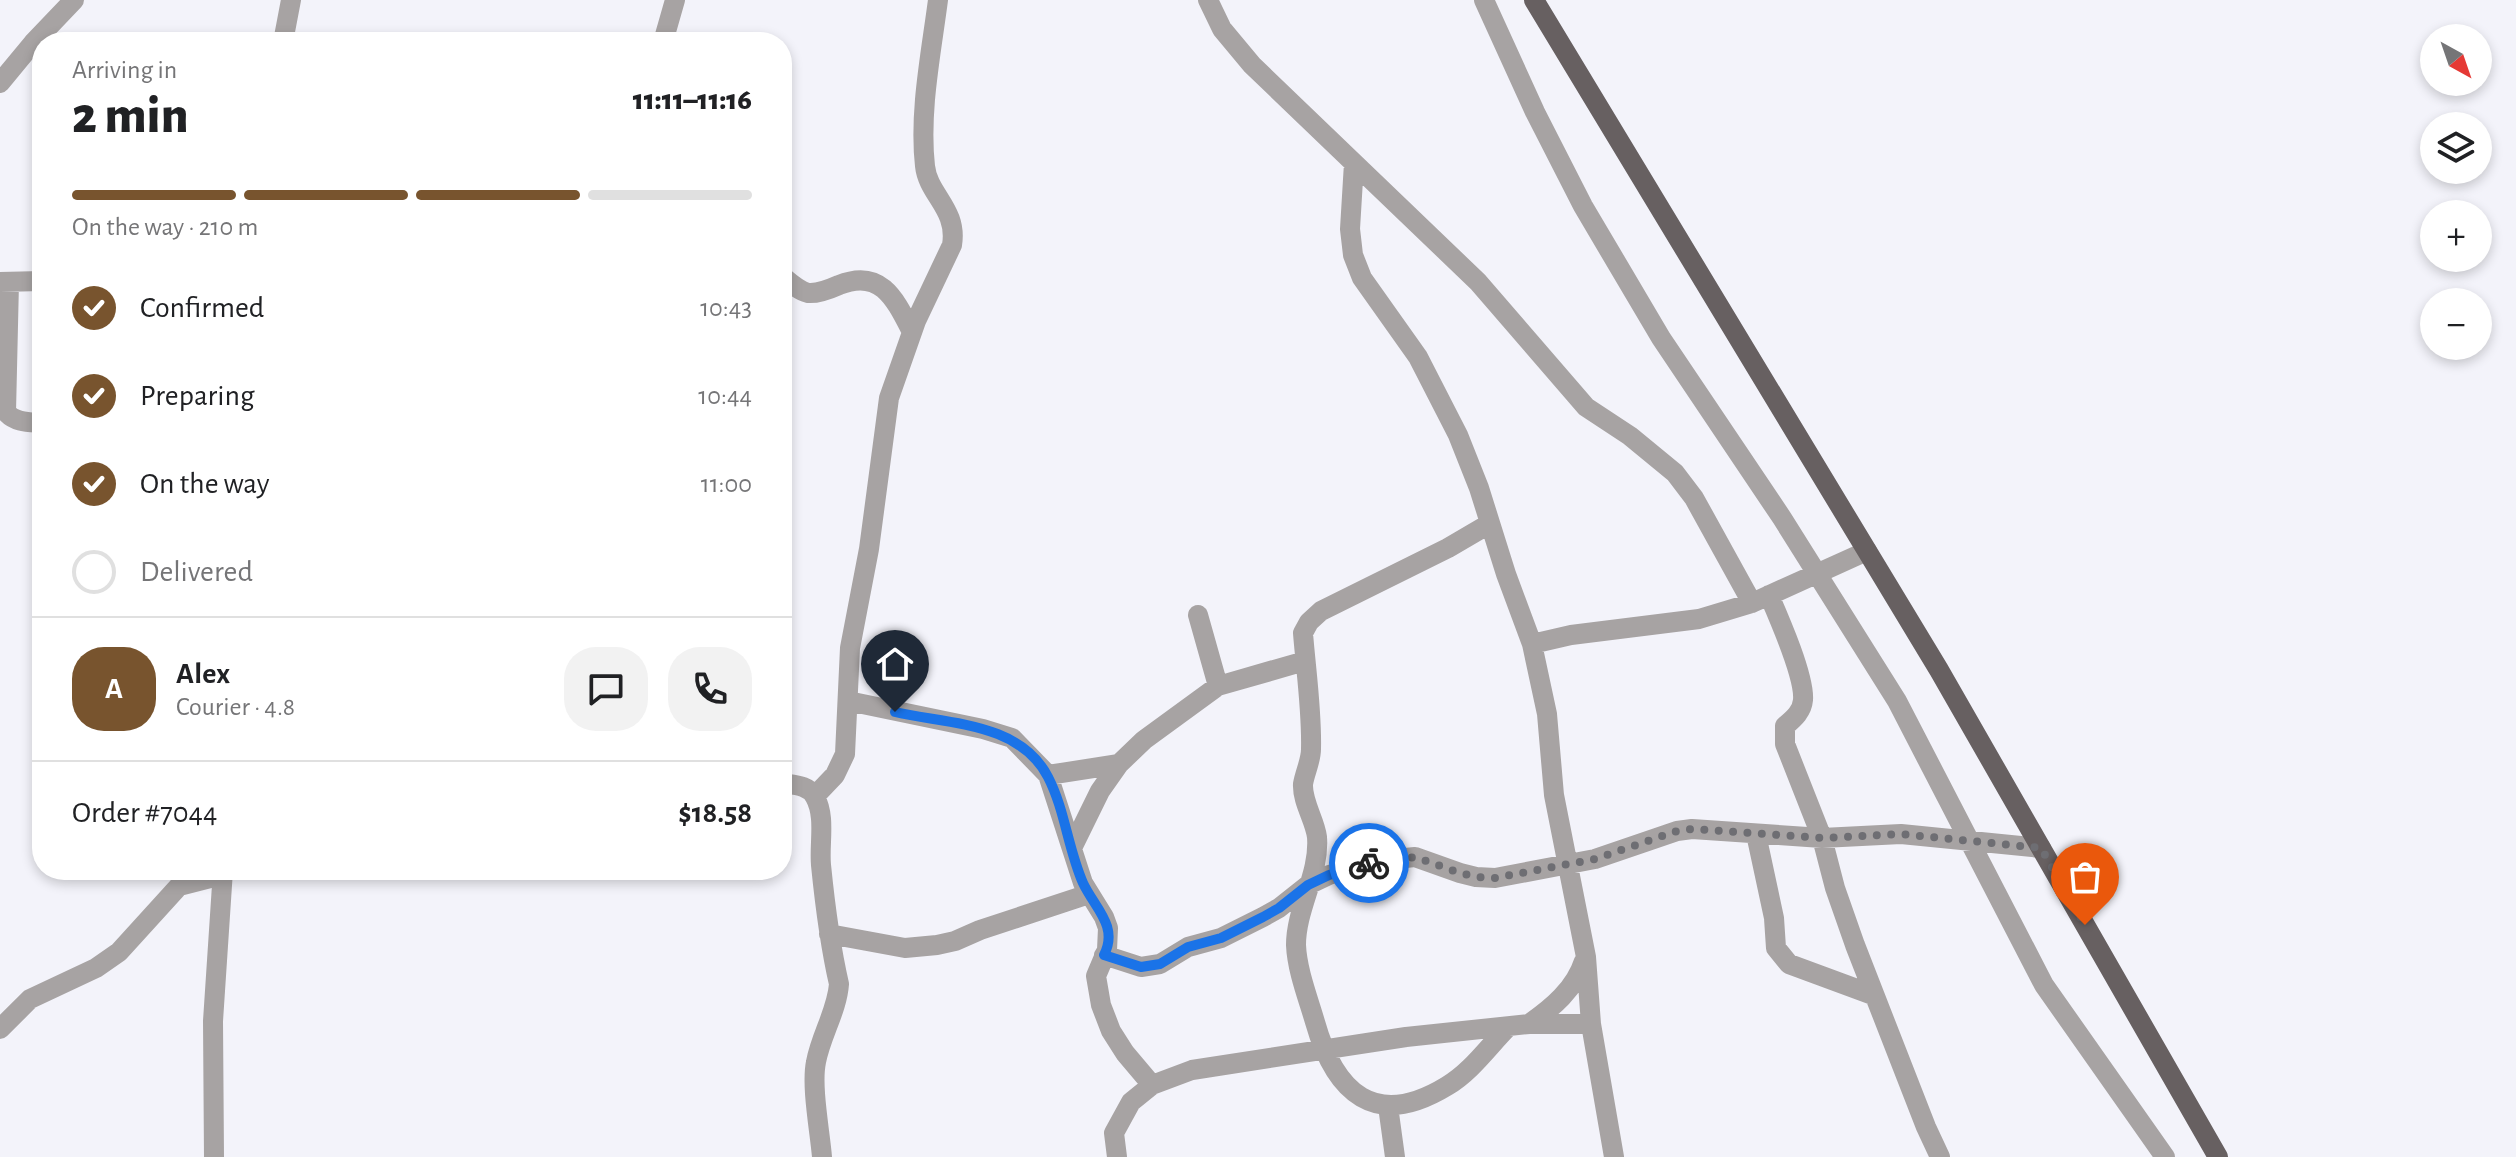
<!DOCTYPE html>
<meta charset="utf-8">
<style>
body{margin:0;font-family:"Alegreya Sans",sans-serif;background:#f2f2f2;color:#202124;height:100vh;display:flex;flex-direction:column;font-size:30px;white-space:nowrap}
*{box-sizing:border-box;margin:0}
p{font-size:26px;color:#757577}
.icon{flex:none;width:44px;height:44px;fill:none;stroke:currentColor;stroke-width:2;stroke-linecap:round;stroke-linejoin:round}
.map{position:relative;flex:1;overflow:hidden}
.sheet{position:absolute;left:32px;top:32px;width:760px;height:848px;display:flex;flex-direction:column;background:#fff;border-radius:32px;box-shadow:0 4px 12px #0003}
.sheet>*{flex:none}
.needle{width:52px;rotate:140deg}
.fabs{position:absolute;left:2420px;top:24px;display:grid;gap:16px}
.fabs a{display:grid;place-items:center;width:72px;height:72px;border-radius:50%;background:#fff;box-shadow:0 4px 12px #0003;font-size:40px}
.pin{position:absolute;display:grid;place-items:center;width:68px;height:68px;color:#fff;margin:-82px -34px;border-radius:50% 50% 50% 0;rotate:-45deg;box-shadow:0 0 8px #0007}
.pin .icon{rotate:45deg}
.courier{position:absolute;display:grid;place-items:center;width:80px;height:80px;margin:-40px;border:6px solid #1a73e8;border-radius:50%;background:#fff;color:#222;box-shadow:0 2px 10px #0007}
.head em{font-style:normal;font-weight:800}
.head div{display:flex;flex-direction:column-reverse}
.head{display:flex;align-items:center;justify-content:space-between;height:136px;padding:0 40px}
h1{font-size:52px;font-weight:800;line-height:60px}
.bar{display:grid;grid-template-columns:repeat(4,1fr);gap:12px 8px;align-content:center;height:96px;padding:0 40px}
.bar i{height:10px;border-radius:6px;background:#e0e0e0}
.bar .on{background:#78542e}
.bar p{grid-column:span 4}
.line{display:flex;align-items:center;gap:20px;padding:0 40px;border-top:2px solid #e0e0e0}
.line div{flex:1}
.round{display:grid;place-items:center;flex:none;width:84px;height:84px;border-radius:32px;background:#f2f2f2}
ol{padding:0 40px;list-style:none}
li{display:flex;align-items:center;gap:24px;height:88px}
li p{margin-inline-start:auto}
li .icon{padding:8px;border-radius:50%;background:#78542e;color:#fff;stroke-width:4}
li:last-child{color:#757577}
li i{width:44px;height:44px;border:4px solid #e0e0e0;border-radius:50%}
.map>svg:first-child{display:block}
</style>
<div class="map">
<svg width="2516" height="1157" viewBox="0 0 2516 1157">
<rect width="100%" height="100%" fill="#f3f3fa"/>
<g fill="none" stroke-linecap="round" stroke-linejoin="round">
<!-- street -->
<path stroke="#a7a3a3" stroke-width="20" d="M 1208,0 L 1222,29 L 1252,65 L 1478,282 L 1586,407 L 1630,436 L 1675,473 L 1694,498 L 1752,603
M 1484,0 L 1535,112 L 1583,206 L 1661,338 L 1782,518 L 1897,701 L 2044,985 L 2165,1157
M 283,42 L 291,0
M 663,42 L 675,0
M 0,83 L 33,43 L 74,0
M 1354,163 L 1350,229 L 1353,255 L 1362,278 L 1418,357 L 1458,435 L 1479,488 L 1506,574 L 1532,644 L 1547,714 L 1554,795 L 1586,957 L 1591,1024 L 1614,1157
M 782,276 C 789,282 799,291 808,293 C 818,294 830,289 839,285 C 881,268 895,299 912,332
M 0,282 L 42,281
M 9,282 L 6,412 C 15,423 30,422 42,423
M 1489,524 L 1448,548 L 1321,611 L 1309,622 L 1303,633 C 1306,671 1312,711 1311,749 C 1311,761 1305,772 1303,784 C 1302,802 1315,820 1317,837 C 1320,874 1296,908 1296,945 C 1297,970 1308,998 1315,1022 C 1335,1093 1375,1130 1447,1086 C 1471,1072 1489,1046 1508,1027
M 1769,595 C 1779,618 1805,677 1803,700 C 1802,712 1793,719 1785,726 L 1785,744 L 1822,838 L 1835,888 L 1855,945 L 1926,1127 L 1940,1157
M 1198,615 L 1218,686
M 1532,644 L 1571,635 L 1699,619 L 1752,603 L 1867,551
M 848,701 L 983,729 L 1012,738 L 1048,775 L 1083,883 L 1104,917 L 1108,928 L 1107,950 L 1096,976 L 1101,1005 L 1111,1031 L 1125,1053 L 1152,1085
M 1048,775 L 1119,764
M 782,783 C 794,785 809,785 815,797 C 826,817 819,843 821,865 C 825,905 830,945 839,984 C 837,1011 821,1035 816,1062 C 811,1086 820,1132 822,1157
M 815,796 L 835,775 L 845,754 L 850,648 L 869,549 L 889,398 L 916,321 L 952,245 C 958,209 928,195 925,166 C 919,112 931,54 938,0
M 1756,834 L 1774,918 L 1776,948 L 1789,964 L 1873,995
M 1072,848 L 1100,791 L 1119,764 L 1144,740 L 1218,686 L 1305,661
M 829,934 L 905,948 L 937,945 L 955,941 L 980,930 L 1089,894
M 1104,955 L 1141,967 L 1160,964 L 1188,947 L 1221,938 L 1263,917 L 1279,908 L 1308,885 L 1329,875 L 1376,861 L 1415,857 L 1460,873 L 1476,877 L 1495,878 L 1595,859 L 1677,831 L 1692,829 L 1822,838 L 1901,834 L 2041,848
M 1529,1024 C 1552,1008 1575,989 1584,961
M 0,1029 L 30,999 L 96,968 L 119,952 L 179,886 L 222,875
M 1388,1106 L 1395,1157
M 214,1157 L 213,1021 L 223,870
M 1117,1157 L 1114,1133 L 1131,1102 L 1152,1085 L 1192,1070 L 1406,1037 L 1529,1024 L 1591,1024"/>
<!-- primary -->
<path stroke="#676061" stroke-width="20" d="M 1534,0 L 1939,670 L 2218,1157"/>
</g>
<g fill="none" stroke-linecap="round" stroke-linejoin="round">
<!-- done -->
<path stroke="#6e6e73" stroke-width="8" stroke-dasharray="0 14.4" d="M 1369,863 L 1415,857 L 1460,873 L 1476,877 L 1495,878 L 1595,859 L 1677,831 L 1692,829 L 1822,838 L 1901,834 L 2041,848 L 2085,925"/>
<!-- route -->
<path stroke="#1a73e8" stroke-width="10" d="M 895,712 C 947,724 1020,722 1048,777 C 1065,810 1068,849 1083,883 C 1094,907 1119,926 1104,955 L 1141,967 L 1160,964 L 1188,947 L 1221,938 L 1263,917 L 1279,908 L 1308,885 L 1329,875 L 1369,863"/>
</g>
</svg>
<div class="fabs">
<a><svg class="needle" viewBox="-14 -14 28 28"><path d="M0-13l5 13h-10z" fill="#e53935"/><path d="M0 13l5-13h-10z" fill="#757577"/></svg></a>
<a><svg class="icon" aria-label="layers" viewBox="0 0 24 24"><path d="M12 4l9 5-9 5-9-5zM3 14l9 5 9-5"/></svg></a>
<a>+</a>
<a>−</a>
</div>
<div class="pin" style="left:2085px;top:925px;background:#ea580c"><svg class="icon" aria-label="bag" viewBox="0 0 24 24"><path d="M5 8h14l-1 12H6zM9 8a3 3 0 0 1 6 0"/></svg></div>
<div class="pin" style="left:895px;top:712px;background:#1f2937"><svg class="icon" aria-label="home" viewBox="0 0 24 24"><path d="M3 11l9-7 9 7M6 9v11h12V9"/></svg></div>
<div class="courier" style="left:1369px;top:863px"><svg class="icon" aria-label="bike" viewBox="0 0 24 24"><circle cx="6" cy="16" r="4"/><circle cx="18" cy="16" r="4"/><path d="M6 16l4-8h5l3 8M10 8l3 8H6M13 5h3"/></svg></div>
<section class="sheet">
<div class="head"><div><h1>2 min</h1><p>Arriving in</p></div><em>11:11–11:16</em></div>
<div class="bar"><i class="on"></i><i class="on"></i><i class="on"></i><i></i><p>On the way · 210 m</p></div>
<ol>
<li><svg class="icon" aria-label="check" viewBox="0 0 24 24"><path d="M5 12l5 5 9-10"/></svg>Confirmed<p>10:43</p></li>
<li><svg class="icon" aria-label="check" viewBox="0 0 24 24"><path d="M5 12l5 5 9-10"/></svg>Preparing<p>10:44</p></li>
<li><svg class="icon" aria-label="check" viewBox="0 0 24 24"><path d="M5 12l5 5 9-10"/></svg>On the way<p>11:00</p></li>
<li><i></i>Delivered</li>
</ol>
<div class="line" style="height:144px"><b class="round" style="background:#78542e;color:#fff">A</b><div><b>Alex</b><p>Courier · 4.8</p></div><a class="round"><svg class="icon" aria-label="chat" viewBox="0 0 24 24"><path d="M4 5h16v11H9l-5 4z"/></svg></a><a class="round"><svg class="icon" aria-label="phone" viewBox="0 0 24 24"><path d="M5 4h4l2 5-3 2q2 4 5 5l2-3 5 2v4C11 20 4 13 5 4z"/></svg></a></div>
<div class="line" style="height:104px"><div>Order #7044</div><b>$18.58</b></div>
</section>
</div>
